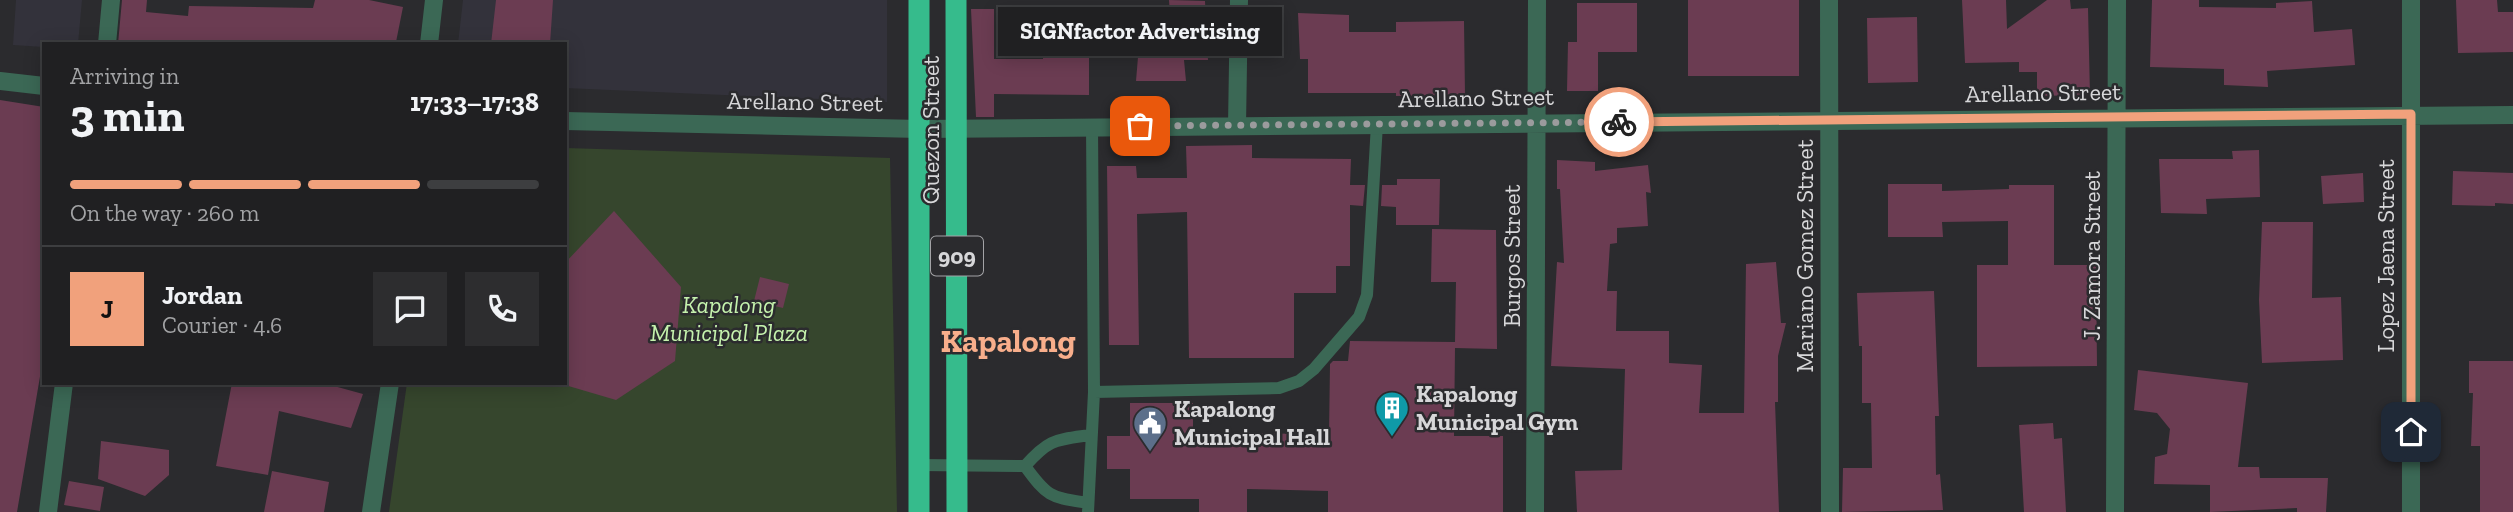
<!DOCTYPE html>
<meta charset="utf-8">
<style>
body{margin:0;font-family:"Zilla Slab",serif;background:#2d2d2f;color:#f1f3f6;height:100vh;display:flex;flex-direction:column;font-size:26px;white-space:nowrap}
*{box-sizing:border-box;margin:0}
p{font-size:23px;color:#a2a3a5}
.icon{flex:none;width:38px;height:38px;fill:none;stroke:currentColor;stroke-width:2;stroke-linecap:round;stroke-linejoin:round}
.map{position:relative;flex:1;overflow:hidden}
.sheet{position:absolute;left:42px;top:42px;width:525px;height:343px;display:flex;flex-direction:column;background:#202022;border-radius:0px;box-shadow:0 4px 18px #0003,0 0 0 2px #3d3e40}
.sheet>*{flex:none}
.pin{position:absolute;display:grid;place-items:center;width:60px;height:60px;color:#fff;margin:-30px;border-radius:14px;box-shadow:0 4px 10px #0006}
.courier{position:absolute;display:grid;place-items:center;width:70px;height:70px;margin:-35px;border:5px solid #f1a17c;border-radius:50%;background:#fff;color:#222;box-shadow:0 2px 9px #0007}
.bubble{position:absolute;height:49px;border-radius:0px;background:#202022;box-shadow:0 4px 18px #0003,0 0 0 2px #3d3e40;font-size:23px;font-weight:700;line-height:49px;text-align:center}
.headline em{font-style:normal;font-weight:700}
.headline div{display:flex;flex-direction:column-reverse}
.headline{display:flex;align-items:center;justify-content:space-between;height:119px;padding:0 28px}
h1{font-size:46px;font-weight:700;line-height:52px}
.bar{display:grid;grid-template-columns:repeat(4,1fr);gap:10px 7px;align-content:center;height:84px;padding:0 28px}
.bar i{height:9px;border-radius:5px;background:#3d3e40}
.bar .on{background:#f1a17c}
.bar p{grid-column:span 4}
.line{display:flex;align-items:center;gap:18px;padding:0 28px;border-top:2px solid #3d3e40}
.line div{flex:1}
.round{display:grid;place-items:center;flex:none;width:74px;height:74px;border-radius:0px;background:#2d2d2f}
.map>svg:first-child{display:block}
</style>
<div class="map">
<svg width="2513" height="512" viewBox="0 0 2513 512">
<rect width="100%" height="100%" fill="#2b2b2e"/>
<!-- built -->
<path fill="#33323b" d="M 16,0 L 82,0 L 78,44 L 44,44 L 44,47 L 13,45 Z
M 463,0 L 887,0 L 887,102 L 565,88 L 565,44 L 458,44 Z"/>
<!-- green -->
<path fill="#36462d" d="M 565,148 L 890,158 L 897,512 L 389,512 L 407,383 L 565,383 Z"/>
<!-- building -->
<path fill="#6b3c52" d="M 122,0 L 147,0 L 146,12 L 188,16 L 189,6 L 313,8 L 315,0 L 369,0 L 403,7 L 396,42 L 388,41 L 388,44 L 118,44 Z
M 496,0 L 553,0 L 550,44 L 491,44 Z
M 1169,0 L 1205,1 L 1208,60 L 1184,60 L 1186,81 L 1136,81 L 1140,33 L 1171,35 Z
M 1688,0 L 1799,0 L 1799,76 L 1688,76 Z
M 1962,0 L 2006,0 L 2007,29 L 2047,0 L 2070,0 L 2071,9 L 2088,8 L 2090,95 L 2037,96 L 2037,72 L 2019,72 L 2019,62 L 1965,63 Z
M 2152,0 L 2199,0 L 2199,7 L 2276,8 L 2276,3 L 2312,1 L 2314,32 L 2352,29 L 2355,65 L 2267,71 L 2268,87 L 2224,85 L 2224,69 L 2150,67 Z
M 2456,0 L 2497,0 L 2498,12 L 2513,12 L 2513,52 L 2458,53 Z
M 1577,3 L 1637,3 L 1637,52 L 1598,52 L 1598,91 L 1567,91 L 1568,42 L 1577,42 Z
M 971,9 L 994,9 L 994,59 L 1043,59 L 1042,25 L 1089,25 L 1089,95 L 994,94 L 994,117 L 976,117 Z
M 1298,13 L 1349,15 L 1349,32 L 1396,32 L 1396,22 L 1464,21 L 1465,95 L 1396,96 L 1396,93 L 1308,93 L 1308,59 L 1300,59 Z
M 1917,17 L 1918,82 L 1868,83 L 1867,18 Z
M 0,100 L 44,107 L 44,353 L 17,512 L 0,512 Z
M 1252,145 L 1252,158 L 1351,159 L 1350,185 L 1365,185 L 1363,206 L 1350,205 L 1350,266 L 1336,266 L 1336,293 L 1294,293 L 1294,358 L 1189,358 L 1187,212 L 1137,214 L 1139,345 L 1109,345 L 1107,166 L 1136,166 L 1137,178 L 1187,178 L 1186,146 Z
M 2259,150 L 2260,197 L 2206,199 L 2207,214 L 2161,213 L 2159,159 L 2233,159 L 2232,151 Z
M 1557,160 L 1595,162 L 1595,171 L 1648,165 L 1651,193 L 1646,192 L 1648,226 L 1617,228 L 1617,243 L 1610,244 L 1607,291 L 1617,291 L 1616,331 L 1669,331 L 1669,363 L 1702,365 L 1699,413 L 1744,413 L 1746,264 L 1776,262 L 1781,323 L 1786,323 L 1778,356 L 1778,402 L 1775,402 L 1779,512 L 1577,512 L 1575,471 L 1622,470 L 1625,369 L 1551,366 L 1557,262 L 1564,263 L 1560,189 L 1557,189 Z
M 2453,171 L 2513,173 L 2513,204 L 2495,203 L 2495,206 L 2452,205 Z
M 2363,173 L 2364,202 L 2323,204 L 2321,176 Z
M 1397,179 L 1440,179 L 1439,225 L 1396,225 L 1396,207 L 1381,206 L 1382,185 L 1397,185 Z
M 1888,184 L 1942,184 L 1942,191 L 2009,189 L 2009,185 L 2054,185 L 2054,265 L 2096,265 L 2097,366 L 1977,367 L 1977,265 L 2008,265 L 2008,221 L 1942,222 L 1943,237 L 1888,237 Z
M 614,211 L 681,287 L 675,361 L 616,400 L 565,385 L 565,263 Z
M 2262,222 L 2313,222 L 2312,298 L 2341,297 L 2343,360 L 2262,363 L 2259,300 Z
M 1432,229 L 1496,230 L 1497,349 L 1455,348 L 1454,436 L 1503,436 L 1503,512 L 1328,512 L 1328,491 L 1247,489 L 1247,512 L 1199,512 L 1199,499 L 1130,499 L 1130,469 L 1107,469 L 1107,436 L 1130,436 L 1130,403 L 1193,403 L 1193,436 L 1258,436 L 1258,433 L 1329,435 L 1330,364 L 1333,361 L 1348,361 L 1350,341 L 1455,342 L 1456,282 L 1431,282 Z
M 760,277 L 789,284 L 783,308 L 754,301 Z
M 1934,291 L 1939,416 L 1935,416 L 1936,475 L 1940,474 L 1943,510 L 1842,512 L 1843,468 L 1872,468 L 1871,403 L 1862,403 L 1862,346 L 1859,346 L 1857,293 Z
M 2469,361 L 2513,361 L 2513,512 L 2480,512 L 2480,446 L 2471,446 L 2473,393 L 2469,393 Z
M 2138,370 L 2248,383 L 2238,467 L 2259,467 L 2260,478 L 2328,478 L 2326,512 L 2297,512 L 2297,508 L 2210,512 L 2210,485 L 2154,484 L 2155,457 L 2167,454 L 2170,429 L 2157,413 L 2134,410 Z
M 232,383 L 323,383 L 363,394 L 351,428 L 279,411 L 268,475 L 216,466 Z
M 2053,423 L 2054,439 L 2062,438 L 2066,512 L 2024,512 L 2019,425 Z
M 101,441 L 169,450 L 169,475 L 145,496 L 98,479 Z
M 272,471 L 329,482 L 324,512 L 264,512 Z
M 69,481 L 104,487 L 100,511 L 64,505 Z"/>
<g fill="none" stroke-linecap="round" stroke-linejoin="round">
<!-- lane -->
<path stroke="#3b6855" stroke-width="12" d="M 1094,392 L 1279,388 L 1299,381 L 1314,369 L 1359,317 L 1367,295 L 1377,124
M 919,465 L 1025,466 C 1049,439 1055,440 1090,435
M 1025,466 C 1048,498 1051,497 1088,503
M 1088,512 L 1094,392 L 1092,126"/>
<!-- street -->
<path stroke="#3b6855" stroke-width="18" d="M 1829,0 L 1830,512
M 107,44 L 111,0
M 429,44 L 434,0
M 0,81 L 44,86
M 565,121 L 920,129 L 2513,115
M 1237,126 L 1239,0
M 48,512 L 64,383
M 371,512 L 390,383
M 1535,512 L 1537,0
M 2115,512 L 2117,0
M 2411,512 L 2411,0"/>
<!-- highway -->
<path stroke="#36bb8c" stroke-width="21" d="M 919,0 L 919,512
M 956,0 L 957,512"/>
</g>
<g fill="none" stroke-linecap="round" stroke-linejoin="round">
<!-- done -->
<path stroke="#9b9b9d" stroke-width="7" stroke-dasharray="0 12.6" d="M 1140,126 L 1619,122"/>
<!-- route -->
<path stroke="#f1a17c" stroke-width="9" d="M 1619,122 L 2411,114 L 2411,432"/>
</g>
<!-- icons -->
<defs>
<g id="building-pin" transform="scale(1.75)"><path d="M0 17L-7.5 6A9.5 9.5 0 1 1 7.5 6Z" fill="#0f9aa8" stroke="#2b2b2e"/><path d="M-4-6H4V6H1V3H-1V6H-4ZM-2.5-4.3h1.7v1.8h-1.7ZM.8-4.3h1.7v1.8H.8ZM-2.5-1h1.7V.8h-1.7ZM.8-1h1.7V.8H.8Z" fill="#fff"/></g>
<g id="civic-pin" transform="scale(1.75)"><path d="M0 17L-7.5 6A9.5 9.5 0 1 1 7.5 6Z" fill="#5c6f8a" stroke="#2b2b2e"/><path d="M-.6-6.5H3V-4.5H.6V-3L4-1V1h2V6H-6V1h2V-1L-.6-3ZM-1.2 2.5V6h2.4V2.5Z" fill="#fff"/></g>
</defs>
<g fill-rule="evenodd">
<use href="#building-pin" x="1392" y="408"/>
<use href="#civic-pin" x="1150" y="423"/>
</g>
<g text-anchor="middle" stroke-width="5" stroke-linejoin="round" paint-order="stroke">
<!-- shield labels -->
<rect fill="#2b2b2e" stroke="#a3a3a6" stroke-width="2" x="931" y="236.5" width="52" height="39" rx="5"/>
<g font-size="23" font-weight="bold" fill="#d7d7d9">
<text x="957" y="264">909</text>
</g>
<!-- street labels -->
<g font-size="24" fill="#d7d7d9" stroke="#2b2b2e">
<text transform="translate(2043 93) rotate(-1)" y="8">Arellano Street</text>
<text transform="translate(1476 98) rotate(-1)" y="8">Arellano Street</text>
<text transform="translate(805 102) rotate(1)" y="8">Arellano Street</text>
<text transform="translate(931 130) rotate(-90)" y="8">Quezon Street</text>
<text transform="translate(1512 256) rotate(-90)" y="8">Burgos Street</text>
<text transform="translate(1805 256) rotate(-90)" y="8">Mariano Gomez Street</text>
<text transform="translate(2092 256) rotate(-90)" y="8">J. Zamora Street</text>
<text transform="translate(2386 256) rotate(-90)" y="8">Lopez Jaena Street</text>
</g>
<!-- park labels -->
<g font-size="24" font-style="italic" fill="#c5f2ad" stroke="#2b2b2e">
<text x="729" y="313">Kapalong<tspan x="729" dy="28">Municipal Plaza</tspan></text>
</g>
<!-- poi labels -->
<g font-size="24" font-weight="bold" fill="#d7d7d9" stroke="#2b2b2e" text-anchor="start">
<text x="1416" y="402">Kapalong<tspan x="1416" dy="28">Municipal Gym</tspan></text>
<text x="1174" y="417">Kapalong<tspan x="1174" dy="28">Municipal Hall</tspan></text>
</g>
<!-- district labels -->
<g font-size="32" font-weight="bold" fill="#f8ae8b" stroke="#2b2b2e">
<text x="1008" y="352">Kapalong</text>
</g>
</g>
</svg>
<div class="pin" style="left:1140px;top:126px;background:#ea580c"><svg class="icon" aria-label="bag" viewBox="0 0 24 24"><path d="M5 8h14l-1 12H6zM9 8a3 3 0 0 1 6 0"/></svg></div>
<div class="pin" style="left:2411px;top:432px;background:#1f2937"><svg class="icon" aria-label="home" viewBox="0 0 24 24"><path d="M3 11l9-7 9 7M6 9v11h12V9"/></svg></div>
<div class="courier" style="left:1619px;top:122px"><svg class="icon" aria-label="bike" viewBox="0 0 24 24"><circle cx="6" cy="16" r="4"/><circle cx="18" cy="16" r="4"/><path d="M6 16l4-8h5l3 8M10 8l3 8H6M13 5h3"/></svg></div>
<div class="bubble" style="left:998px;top:7px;width:284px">SIGNfactor Advertising</div>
<section class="sheet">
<div class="headline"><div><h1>3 min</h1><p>Arriving in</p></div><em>17:33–17:38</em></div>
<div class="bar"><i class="on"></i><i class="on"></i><i class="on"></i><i></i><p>On the way · 260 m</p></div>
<div class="line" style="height:126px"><b class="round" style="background:#f1a17c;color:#111">J</b><div><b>Jordan</b><p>Courier · 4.6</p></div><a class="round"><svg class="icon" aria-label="chat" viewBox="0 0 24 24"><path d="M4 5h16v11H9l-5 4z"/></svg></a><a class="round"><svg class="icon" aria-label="phone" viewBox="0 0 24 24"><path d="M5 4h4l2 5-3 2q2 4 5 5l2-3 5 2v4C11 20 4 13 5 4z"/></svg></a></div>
</section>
</div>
